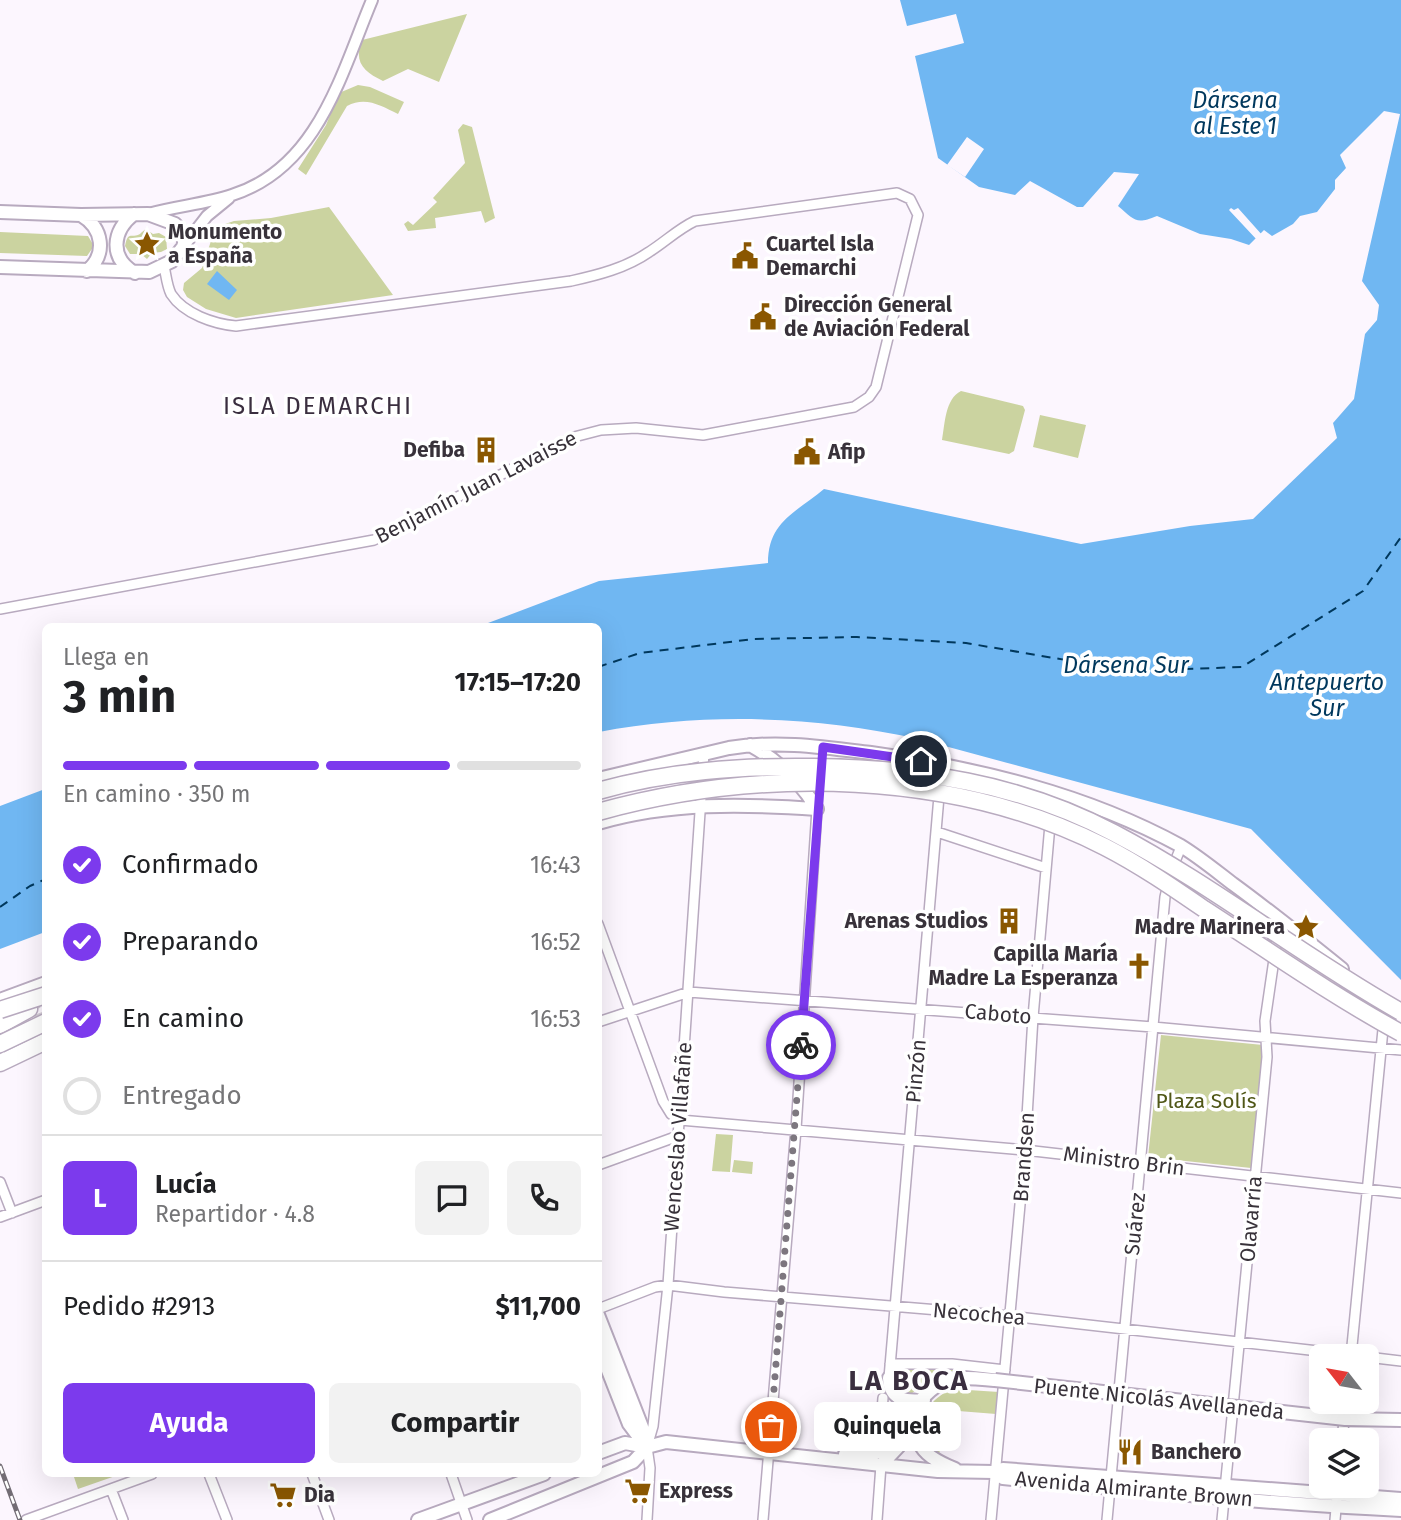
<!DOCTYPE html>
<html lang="es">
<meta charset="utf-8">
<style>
body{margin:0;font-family:"Fira Sans",sans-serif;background:#f2f2f2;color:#202124;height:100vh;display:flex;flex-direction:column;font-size:26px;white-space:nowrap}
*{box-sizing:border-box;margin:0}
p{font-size:23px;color:#757577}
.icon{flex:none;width:38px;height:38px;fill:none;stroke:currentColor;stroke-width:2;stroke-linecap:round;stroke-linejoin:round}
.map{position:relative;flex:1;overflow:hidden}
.sheet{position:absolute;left:42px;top:623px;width:560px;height:854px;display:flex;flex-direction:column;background:#fff;border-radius:10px;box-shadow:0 7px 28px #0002}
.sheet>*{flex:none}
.needle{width:46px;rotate:301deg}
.controls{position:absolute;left:1309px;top:1344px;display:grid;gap:14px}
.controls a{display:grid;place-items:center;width:70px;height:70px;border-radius:10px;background:#fff;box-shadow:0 7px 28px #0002;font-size:35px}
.pin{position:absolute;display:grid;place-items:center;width:60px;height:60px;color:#fff;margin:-30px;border:4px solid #fff;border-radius:50%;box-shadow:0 2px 7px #0007}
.courier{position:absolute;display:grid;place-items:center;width:70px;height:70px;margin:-35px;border:5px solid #7c3aed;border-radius:50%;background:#fff;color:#222;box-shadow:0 2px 9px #0007}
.bubble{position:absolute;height:49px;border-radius:10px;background:#fff;box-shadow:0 7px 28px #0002;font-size:23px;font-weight:700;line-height:49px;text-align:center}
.overview em{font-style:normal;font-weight:700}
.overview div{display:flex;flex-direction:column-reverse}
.overview{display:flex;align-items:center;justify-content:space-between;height:119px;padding:0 21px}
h1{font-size:46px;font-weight:700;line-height:52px}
.bar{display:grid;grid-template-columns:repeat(4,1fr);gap:10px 7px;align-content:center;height:84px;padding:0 21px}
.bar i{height:9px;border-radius:5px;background:#e0e0e0}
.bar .selected{background:#7c3aed}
.bar p{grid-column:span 4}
.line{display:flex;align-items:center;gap:18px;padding:0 21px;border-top:2px solid #e0e0e0}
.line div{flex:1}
.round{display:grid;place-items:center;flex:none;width:74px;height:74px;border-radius:10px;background:#f2f2f2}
ol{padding:0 21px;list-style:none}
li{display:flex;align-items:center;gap:21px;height:77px}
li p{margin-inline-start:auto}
li .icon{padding:7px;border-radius:50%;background:#7c3aed;color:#fff;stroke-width:4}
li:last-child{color:#757577}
li i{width:38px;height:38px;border:4px solid #e0e0e0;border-radius:50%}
.button{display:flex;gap:14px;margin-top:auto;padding:14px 21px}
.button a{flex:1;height:80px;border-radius:10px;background:#7c3aed;color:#fff;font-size:28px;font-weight:700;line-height:80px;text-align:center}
.button a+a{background:#f2f2f2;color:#202124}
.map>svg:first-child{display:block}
</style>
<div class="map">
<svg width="1401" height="1520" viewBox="0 0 1401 1520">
<rect width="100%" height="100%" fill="#fcf6fe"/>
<!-- green -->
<path fill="#cbd3a0" d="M 467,14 L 439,82 L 408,69 L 383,81 C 364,72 353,62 362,40 Z
M 358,85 L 370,87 L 404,102 L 398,114 C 381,106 366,96 347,106 L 306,175 L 298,169 L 326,125 L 339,93 Z
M 463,124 L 472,127 L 495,218 L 485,223 L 481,211 L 435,218 L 436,228 L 408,231 L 404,224 L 408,221 L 413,225 L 437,202 L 433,198 L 465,163 L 458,130 Z
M 329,207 L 393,295 L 236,318 L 206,309 L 187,297 L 183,290 L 184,283 L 202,268 L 212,238 L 225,224 L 234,221 L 271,218 Z
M 146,229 L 153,234 L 159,233 L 166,237 L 167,249 L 161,252 L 152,253 L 147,259 L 141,254 L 130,254 L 125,246 C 128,230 131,239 140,234 C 142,232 144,230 146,229 Z
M 0,232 L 88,236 L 94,246 L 87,256 L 0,253 Z
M 961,391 L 1023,406 L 1025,410 L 1014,451 L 1009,454 L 942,440 C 945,424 945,399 961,391 Z
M 1040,415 L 1086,425 L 1078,458 L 1033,447 Z
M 1161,1035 L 1263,1045 L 1251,1168 L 1148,1157 Z
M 716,1134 L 733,1135 L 730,1172 L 712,1171 Z
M 734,1160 L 753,1162 L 752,1174 L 732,1172 Z
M 895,1369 L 959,1369 L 936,1376 L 908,1396 L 894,1387 Z
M 953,1389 L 999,1392 L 996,1414 L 946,1410 L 939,1455 C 911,1433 923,1400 953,1389 Z
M 885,1400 L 888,1405 L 901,1414 L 883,1439 Z
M 73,1474 L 121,1474 L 78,1489 Z"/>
<!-- water -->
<path fill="#70b7f2" d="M 900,0 L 1401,0 L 1401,980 L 1251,829 L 919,739 C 813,716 706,712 599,732 L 598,626 L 480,626 L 599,581 L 768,563 C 768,521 797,512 824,489 L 1081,544 L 1190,526 L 1253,519 L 1337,438 L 1333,423 L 1354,399 L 1365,334 L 1377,320 L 1379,305 L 1362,281 L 1400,114 L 1384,111 L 1340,155 L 1346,168 L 1335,180 L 1335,189 L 1317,212 L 1300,216 L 1293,224 L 1272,236 L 1264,230 L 1249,245 L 1231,239 L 1200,234 L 1157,216 C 1135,225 1135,220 1118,206 L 1139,174 L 1114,172 L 1083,207 L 1077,207 L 1030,181 L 1015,195 L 979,187 L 938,158 L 915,56 L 964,43 L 956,14 L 907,26 Z
M 217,271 L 237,290 L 229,300 L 207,284 Z
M 45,789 L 45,932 L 0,949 L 0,806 Z"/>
<!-- pier -->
<path fill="#fcf6fe" d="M 967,137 L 984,149 L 965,177 L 947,165 Z
M 1231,208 L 1234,210 L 1238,208 L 1263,236 L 1258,241 L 1229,210 Z"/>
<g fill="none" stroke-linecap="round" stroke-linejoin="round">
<!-- ferry -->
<path stroke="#00385d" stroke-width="2" stroke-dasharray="9 7" stroke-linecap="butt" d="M 598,667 L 640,653 L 754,639 L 857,637 L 966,643 L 1130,671 L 1242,667 L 1363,591 L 1401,537
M 0,907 L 30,886 L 46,879"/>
<!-- minor-tunnel -->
<path stroke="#d5cfd7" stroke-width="9" stroke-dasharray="9 4.5" stroke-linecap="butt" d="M 33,1001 L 46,1034"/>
<!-- minor casing -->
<g stroke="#b8aabf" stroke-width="12">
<path id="minor" d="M 0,609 L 374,540 L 574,437 L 601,430 L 636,428 L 703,435 L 854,407 L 869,397 L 876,387 L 918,215 L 910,199 L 897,193 L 695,221 C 678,229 665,242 649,252 C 626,268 598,275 571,281 L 236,326 C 214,324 184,314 171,294 C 167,286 166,275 164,266
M 937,832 L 1046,868
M 598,924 L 663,1101 L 671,1114 L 680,1120 L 1025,1150 L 1401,1193
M 598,1022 L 689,992 L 1153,1027 L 1401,1050
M 598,1165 L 678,1136
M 0,1182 L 12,1213
M 0,1217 L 46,1200
M 598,1309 L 655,1287 L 668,1285 L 724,1292 L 1010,1316 L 1362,1356
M 1351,1356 L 1385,1009
M 1367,1357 L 1401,1361
M 890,1364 L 952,1364 L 1005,1370
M 889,1378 L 941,773
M 1342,1440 L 1346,1402
M 879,1450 L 883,1398
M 209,1474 L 227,1520
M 312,1474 L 329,1520
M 451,1474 L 467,1520
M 111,1489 L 123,1520
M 26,1520 L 152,1474
M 647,1520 L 650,1468 L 647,1447 L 653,1426 L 668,1285 L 704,753
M 763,1520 L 796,1129 L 817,809
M 877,1520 L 881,1465
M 991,1520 L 1025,1150 L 1033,1017 L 1052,802
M 1107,1520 L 1165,897 L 1171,871 L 1181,847
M 1222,1520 L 1267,1057 L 1265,1021 L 1278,932
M 1335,1520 L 1338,1486"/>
</g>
<!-- tertiary casing -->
<g stroke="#b8aabf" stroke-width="14">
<path id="tertiary" d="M 148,214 C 176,206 205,204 232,195 C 318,168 341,74 372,0
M 183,247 L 207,216 L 229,198"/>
</g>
<!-- secondary casing -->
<g stroke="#b8aabf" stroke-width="16">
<path id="secondary" d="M 0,212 L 81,215 L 148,214 L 175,224 L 183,233 L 185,240 L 183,247 L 172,261 L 149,272 L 0,267
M 134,214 C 112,231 109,258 135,273
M 81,215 C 103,228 107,254 87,271
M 750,745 C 779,761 800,781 817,809
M 598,779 L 729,748 C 777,740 823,747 871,753 C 977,768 1086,794 1181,846 C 1199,857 1216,871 1233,884 C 1270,911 1306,940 1342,969
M 598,823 C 669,802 745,804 817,809
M 0,1000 L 46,983
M 598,1315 L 642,1427 L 647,1447
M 598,1345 L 629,1424 L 644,1444
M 889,1378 C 890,1400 905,1402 924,1400
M 923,1400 C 913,1441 914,1452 955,1469
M 598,1453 L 625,1443 L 647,1447 L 666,1442 L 938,1471 L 994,1472 L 1003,1469 L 1401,1499
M 845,1454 L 876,1453 C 899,1433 921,1387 950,1380 C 964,1376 981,1379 995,1380
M 881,1465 L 899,1446 L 916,1416
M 994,1472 L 1003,1478 C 1135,1490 1268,1504 1401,1510
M 418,1520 L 544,1474
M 490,1520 L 633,1462 L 647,1447"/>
</g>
<!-- motorway casing -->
<g stroke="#b8aabf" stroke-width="19">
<path id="motorway" d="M 0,1025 L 29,1009
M 0,1063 L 46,1041"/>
</g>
<!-- minor -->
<use href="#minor" stroke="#fff" stroke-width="9"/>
<!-- tertiary -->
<use href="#tertiary" stroke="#fff" stroke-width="10"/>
<!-- secondary -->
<use href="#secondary" stroke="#fff" stroke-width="12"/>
<!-- motorway -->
<use href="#motorway" stroke="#fff" stroke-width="16"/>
<!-- rail casing -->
<g stroke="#726c74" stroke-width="5">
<path id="rail" d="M 0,1466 L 20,1520"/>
</g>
<!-- rail -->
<use href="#rail" stroke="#fff" stroke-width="2.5" stroke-dasharray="8" stroke-linecap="butt"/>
<!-- secondary-bridge casing -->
<g stroke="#b8aabf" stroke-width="16" stroke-linecap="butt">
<path id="secondary-bridge" d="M 995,1380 L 1345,1419 L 1401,1420"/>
</g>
<!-- motorway-bridge casing -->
<g stroke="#b8aabf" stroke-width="19" stroke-linecap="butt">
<path id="motorway-bridge" d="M 598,791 C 669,771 740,766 813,767 C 918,768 1020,783 1114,833 C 1213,885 1303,957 1401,1012
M 598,812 C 760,767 954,770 1105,847 C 1140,865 1172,887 1204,909 C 1269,951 1333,996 1401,1033
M 0,1010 L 46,995
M 0,1044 L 46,1022"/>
</g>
<!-- secondary-bridge -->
<use href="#secondary-bridge" stroke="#fff" stroke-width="12"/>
<!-- motorway-bridge -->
<use href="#motorway-bridge" stroke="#fff" stroke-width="16"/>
</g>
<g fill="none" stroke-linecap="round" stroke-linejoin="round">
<!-- done -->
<path stroke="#7d777f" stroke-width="7" stroke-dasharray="0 12.6" d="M 771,1427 L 801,1045"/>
<!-- route -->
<path stroke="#7c3aed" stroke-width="9" d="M 801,1045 L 823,747 L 921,761"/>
</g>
<!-- icons -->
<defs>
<g id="sight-bare" transform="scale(2.1)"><path d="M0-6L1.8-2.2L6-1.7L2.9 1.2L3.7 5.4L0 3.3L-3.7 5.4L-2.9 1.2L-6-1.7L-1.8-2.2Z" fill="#8a5701" stroke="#fff" stroke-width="2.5" paint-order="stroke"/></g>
<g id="civic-bare" transform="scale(2.1)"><path d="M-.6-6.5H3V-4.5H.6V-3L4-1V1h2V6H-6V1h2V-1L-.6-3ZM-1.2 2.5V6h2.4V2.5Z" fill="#8a5701" stroke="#fff" stroke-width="2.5" paint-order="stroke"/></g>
<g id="building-bare" transform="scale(2.1)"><path d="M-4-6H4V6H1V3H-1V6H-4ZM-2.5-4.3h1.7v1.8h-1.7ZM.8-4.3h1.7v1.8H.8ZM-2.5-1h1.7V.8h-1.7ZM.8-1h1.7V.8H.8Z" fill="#8a5701" stroke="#fff" stroke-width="2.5" paint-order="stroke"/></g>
<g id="church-bare" transform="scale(2.1)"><path d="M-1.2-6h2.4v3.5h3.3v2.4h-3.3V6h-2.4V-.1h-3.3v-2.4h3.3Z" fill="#8a5701" stroke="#fff" stroke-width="2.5" paint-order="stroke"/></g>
<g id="restaurant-bare" transform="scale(2.1)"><path d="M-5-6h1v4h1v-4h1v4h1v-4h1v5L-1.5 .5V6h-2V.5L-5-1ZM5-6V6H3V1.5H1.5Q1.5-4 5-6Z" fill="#8a5701" stroke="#fff" stroke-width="2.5" paint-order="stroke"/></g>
<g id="supermarket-bare" transform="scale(2.1)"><path d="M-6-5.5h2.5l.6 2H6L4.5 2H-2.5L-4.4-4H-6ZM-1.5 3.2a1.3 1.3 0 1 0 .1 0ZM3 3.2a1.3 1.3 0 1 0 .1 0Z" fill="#8a5701" stroke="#fff" stroke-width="2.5" paint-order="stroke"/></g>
</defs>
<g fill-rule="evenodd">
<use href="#sight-bare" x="147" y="244"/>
<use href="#civic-bare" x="745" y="256"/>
<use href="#civic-bare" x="763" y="317"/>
<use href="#building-bare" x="486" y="450"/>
<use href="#civic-bare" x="807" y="452"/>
<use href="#building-bare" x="1009" y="921"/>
<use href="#sight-bare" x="1306" y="927"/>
<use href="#church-bare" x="1139" y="966"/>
<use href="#restaurant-bare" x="1130" y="1452"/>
<use href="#supermarket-bare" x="638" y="1491"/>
<use href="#supermarket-bare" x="283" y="1495"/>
</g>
<g text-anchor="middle" stroke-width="7" stroke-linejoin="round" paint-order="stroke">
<!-- poi labels -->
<g font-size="21" font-weight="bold" fill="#38323a" stroke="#fff" text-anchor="start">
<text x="168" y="239">Monumento<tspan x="168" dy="24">a España</tspan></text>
<text x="766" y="251">Cuartel Isla<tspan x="766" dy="24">Demarchi</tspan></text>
<text x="784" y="312">Dirección General<tspan x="784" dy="24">de Aviación Federal</tspan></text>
<text x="465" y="457" text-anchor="end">Defiba</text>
<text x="828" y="459">Afip</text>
<text x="988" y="928" text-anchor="end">Arenas Studios</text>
<text x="1285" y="934" text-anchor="end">Madre Marinera</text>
<text x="1118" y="961" text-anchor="end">Capilla María<tspan x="1118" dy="24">Madre La Esperanza</tspan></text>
<text x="1151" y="1459">Banchero</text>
<text x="659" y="1498">Express</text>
<text x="304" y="1502">Dia</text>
</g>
<!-- street labels -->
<g font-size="21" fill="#38323a" stroke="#fff">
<text transform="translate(476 487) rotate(-27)" y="7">Benjamín Juan Lavaisse</text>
<text transform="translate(998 1014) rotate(5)" y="7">Caboto</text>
<text transform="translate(916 1071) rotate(-85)" y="7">Pinzón</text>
<text transform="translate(678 1137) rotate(-86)" y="7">Wenceslao Villafañe</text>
<text transform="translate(1024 1157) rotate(-86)" y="7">Brandsen</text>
<text transform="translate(1124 1161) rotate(7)" y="7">Ministro Brin</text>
<text transform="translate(1251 1219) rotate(-85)" y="7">Olavarría</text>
<text transform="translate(1135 1224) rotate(-84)" y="7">Suárez</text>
<text transform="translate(979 1314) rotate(5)" y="7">Necochea</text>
<text transform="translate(1159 1399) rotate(6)" y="7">Puente Nicolás Avellaneda</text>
<text transform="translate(1134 1489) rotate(5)" y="7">Avenida Almirante Brown</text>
</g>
<!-- park labels -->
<g font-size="21" fill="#505717" stroke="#fff">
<text x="1206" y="1108">Plaza Solís</text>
</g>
<!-- water labels -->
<g font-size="23" font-style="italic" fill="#00385d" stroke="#fff">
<text x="1235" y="108">Dársena<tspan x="1235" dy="26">al Este 1</tspan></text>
<text x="1126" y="673">Dársena Sur</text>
<text x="1327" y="690">Antepuerto<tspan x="1327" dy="26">Sur</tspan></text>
</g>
<!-- quarter labels -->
<g font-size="24" letter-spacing="2" fill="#3a2e3f" stroke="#fff">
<text x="318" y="414">ISLA DEMARCHI</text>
</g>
<!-- district labels -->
<g font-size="28" font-weight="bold" letter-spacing="2" fill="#3a2e3f" stroke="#fff">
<text x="909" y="1390">LA BOCA</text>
</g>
</g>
</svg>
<div class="controls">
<a><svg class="needle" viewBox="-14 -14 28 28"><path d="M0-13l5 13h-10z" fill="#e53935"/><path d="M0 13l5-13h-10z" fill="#757577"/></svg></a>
<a><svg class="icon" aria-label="layers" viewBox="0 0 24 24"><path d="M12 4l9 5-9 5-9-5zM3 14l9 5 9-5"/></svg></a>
</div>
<div class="pin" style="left:771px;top:1427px;background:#ea580c"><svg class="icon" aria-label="bag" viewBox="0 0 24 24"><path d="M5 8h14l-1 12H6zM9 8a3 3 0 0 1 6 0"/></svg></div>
<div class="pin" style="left:921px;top:761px;background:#1f2937"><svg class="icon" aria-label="home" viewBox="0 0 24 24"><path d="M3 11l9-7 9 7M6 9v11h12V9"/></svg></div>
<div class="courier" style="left:801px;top:1045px"><svg class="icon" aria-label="bike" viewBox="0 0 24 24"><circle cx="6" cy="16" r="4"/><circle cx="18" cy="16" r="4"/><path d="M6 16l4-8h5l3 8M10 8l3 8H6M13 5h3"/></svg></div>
<div class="bubble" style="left:814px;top:1402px;width:147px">Quinquela</div>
<section class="sheet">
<div class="overview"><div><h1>3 min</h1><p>Llega en</p></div><em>17:15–17:20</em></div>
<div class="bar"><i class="selected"></i><i class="selected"></i><i class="selected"></i><i></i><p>En camino · 350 m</p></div>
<ol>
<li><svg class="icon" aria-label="check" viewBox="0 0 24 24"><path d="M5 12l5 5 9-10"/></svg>Confirmado<p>16:43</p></li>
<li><svg class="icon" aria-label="check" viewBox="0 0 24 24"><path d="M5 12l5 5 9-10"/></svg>Preparando<p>16:52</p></li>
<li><svg class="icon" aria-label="check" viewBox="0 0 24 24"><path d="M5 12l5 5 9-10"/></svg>En camino<p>16:53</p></li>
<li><i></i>Entregado</li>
</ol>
<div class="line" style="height:126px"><b class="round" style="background:#7c3aed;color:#fff">L</b><div><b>Lucía</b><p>Repartidor · 4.8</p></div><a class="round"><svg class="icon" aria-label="chat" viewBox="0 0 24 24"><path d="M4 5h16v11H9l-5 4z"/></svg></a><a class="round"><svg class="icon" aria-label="phone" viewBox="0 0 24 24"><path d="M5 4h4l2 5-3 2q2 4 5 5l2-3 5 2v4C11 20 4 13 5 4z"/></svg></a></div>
<div class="line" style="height:91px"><div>Pedido #2913</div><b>$11,700</b></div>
<div class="button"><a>Ayuda</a><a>Compartir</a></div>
</section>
</div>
